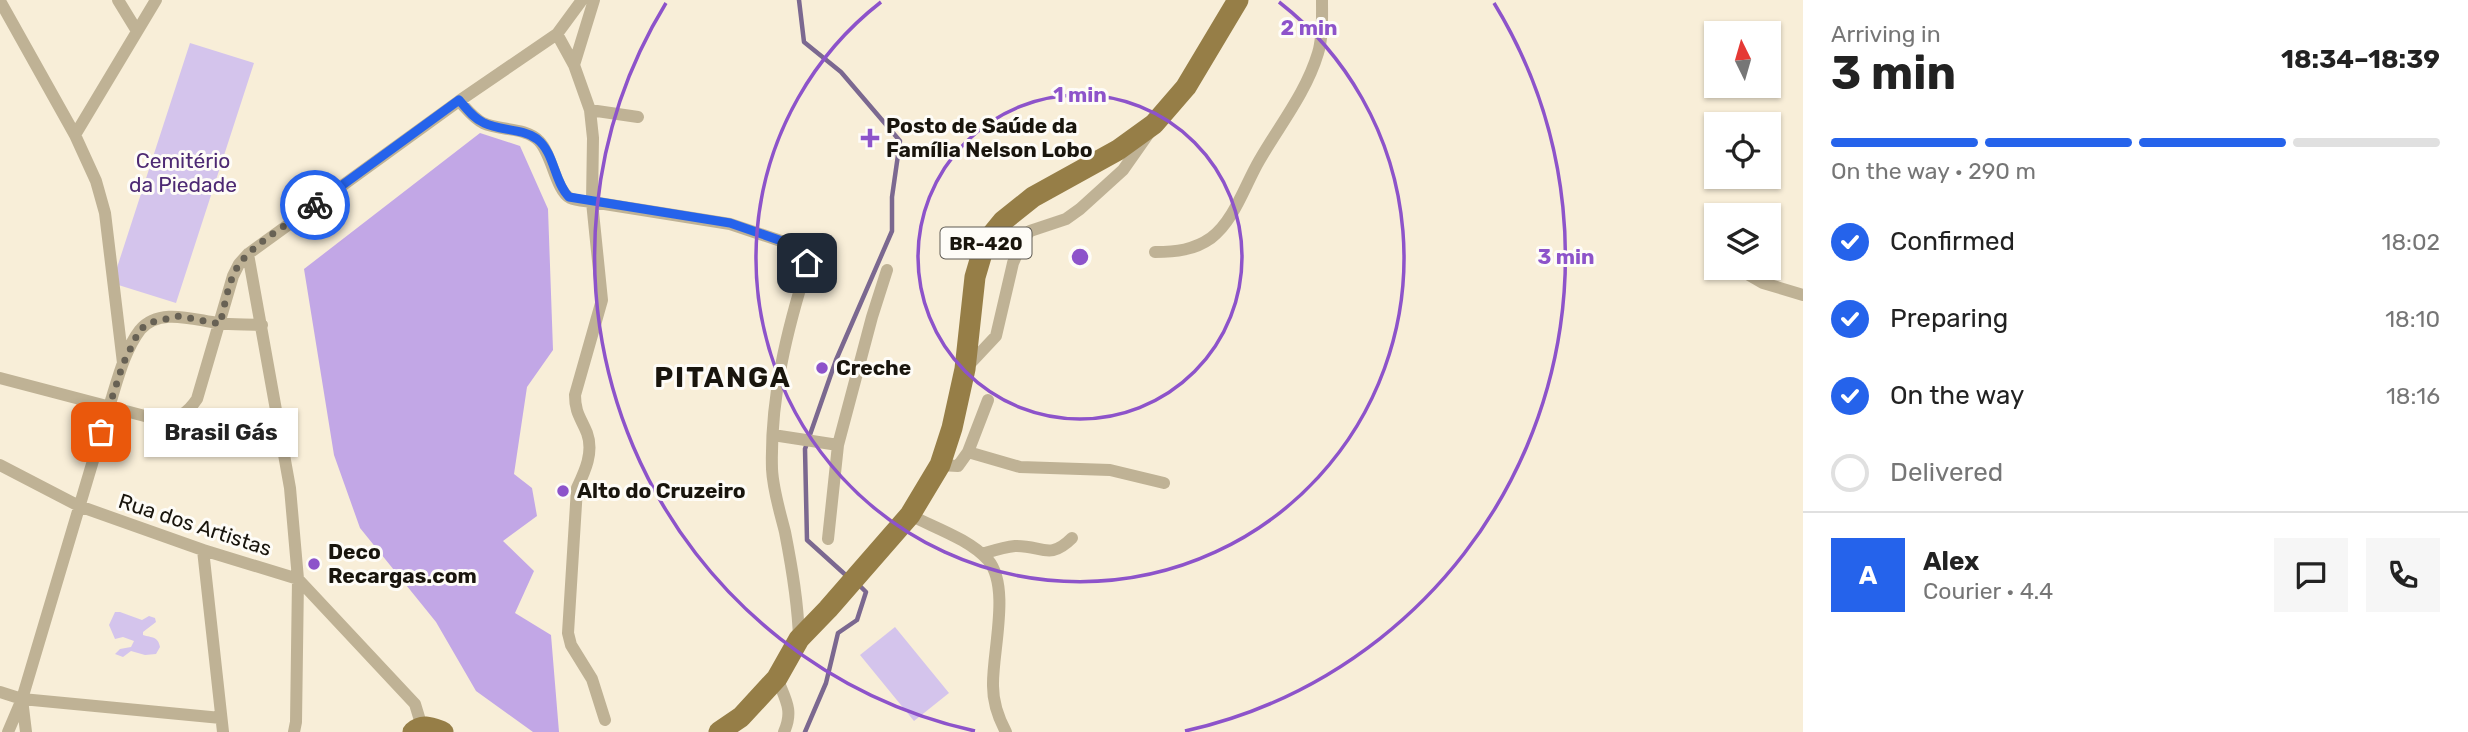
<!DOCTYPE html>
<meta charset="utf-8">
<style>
body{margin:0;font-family:Rubik,sans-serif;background:#f6f6f6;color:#222;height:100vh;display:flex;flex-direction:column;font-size:26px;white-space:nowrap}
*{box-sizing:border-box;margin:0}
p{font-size:23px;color:#767676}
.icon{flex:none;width:38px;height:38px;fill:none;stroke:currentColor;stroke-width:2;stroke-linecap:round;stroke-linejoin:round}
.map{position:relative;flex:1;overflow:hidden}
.sheet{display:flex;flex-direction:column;background:#fff;width:665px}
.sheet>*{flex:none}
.needle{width:46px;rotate:355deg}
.controls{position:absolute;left:1704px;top:21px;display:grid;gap:14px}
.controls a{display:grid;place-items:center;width:77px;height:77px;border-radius:0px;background:#fff;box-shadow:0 2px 5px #0004;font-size:35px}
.pin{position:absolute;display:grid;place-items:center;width:60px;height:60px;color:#fff;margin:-30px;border-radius:14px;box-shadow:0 4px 10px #0006}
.courier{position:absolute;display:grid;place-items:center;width:70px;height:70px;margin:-35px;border:5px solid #2563eb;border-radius:50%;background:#fff;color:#222;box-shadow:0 2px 9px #0007}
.bubble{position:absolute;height:49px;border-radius:0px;background:#fff;box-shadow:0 2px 5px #0004;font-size:23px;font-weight:700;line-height:49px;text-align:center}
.head em{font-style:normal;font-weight:700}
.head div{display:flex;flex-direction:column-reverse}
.head{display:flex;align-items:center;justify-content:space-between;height:119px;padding:0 28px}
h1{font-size:46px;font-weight:700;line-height:52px}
.bar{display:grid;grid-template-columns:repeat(4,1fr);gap:10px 7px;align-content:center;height:84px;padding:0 28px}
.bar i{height:9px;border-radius:5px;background:#e0e0e0}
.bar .active{background:#2563eb}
.bar p{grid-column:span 4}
.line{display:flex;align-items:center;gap:18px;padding:0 28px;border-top:2px solid #e0e0e0}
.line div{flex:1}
.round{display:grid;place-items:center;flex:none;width:74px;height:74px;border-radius:0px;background:#f6f6f6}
ol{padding:0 28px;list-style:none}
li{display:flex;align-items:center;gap:21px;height:77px}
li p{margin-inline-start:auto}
li .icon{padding:7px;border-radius:50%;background:#2563eb;color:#fff;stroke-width:4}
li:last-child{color:#767676}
li i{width:38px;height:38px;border:4px solid #e0e0e0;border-radius:50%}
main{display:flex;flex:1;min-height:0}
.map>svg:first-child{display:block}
</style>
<main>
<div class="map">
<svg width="1803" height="732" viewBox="0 0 1803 732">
<rect width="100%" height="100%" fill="#f8eed8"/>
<!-- green -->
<path fill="#d4c4ec" d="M 190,43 L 254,63 L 176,303 L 112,283 Z
M 115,612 L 120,612 L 142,620 L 149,616 L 155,618 L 156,622 L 143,632 L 143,635 C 152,638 158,636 160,647 L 156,654 L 145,655 L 131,651 L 123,657 L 115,654 L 120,649 L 131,647 L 134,641 L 123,637 L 115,639 L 109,625 Z
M 895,627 L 949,693 L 914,721 L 860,655 Z"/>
<!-- forest -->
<path fill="#c2a7e6" d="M 480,133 L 520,146 L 548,209 L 553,350 L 527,387 L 514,474 L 532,488 L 537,516 L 503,541 L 534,571 L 515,613 L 551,635 L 559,732 L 533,732 L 476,691 L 436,622 L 360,528 L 334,455 L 304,269 Z"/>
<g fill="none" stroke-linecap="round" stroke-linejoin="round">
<!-- stream -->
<path stroke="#7b6890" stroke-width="4.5" d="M 799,0 L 804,42 L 841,72 L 900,141 L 892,197 L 892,231 L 836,360 L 805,449 L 807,540 L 849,578
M 805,732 L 826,683 L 838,633 L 857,620 L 866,592 L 859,585"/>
<!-- minor -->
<path stroke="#bfb295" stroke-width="12" d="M 118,0 L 137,31
M 0,1 L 75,135 L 96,181 L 105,213 L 123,363
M 557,34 L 574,65 L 594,0
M 459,101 C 466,108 473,118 483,123 C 500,131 526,127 539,141 C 552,154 556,191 570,198 C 576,201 585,201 592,202 L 593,138 L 590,110 L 574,65
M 590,110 L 638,117
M 75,135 L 156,0
M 1155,252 C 1176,252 1194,250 1211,238 C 1234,221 1245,185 1259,161 C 1279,126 1306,93 1318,53 C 1323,37 1322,17 1322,0
M 248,254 L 290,488 L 298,579 L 296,722 L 294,732
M 1737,268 L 1763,283 L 1803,295
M 966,368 L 996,336 L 1013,263 L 1024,238 L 1030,231 L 1066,219 L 1080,209 L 1123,170 L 1149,133
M 0,378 L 160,420 C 179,418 187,414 197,399 L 233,276 L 239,264 L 248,254 L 459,101 L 557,34 L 582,0
M 773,435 L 838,445
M 968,452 L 1020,467 L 1110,470 L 1164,483
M 0,465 L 79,506 L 203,550 L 298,579
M 940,465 L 958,466 L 968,452 L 988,400
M 910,515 C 935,528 969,539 988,560 C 1011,587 992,653 993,686 C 993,702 999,719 1006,732
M 828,539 L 838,445 L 872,317 L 887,270
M 203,550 L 223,732
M 982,554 C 992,551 1004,547 1015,546 C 1042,545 1049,561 1072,538
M 298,579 L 415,704 L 422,727
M 777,678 C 785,699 794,710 784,732
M 0,692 L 22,699 L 221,718
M 22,699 L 26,732
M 605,720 L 592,679 L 571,645 L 568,633 L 577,488 C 585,471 594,452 587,433 C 581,418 575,413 575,395 L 602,300 L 592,202 L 730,224 L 799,247 L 806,254 L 808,263 C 787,329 770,398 772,469 C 773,490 780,512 785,532 C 792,568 798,602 799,639
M 8,732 L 22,699 L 109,407 C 117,382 124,351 140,330 C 159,307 194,320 218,323 C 232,325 247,324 262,325"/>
<!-- primary -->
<path stroke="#967e47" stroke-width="21" d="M 413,732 C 423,723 432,728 443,732
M 719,732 L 741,717 L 777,678 L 799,639 L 828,609 L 910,515 L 940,465 L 952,428 L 965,369 L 975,277 L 985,243 L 1003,221 L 1033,197 L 1118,150 L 1154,124 L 1186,87 L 1238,0"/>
</g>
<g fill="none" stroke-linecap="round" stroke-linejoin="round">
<!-- done -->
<path stroke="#676154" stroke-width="7" stroke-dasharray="0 12.6" d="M 101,432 L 123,364 L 139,331 L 148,323 L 179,316 L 220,324 C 225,305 228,282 238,266 C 251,245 294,220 315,205"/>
<!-- route -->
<path stroke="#2563eb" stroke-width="9" d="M 315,205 L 459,100 C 466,108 473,118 484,123 C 500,131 522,128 537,139 C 555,153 554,182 569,197 L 730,223 L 799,247 L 806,254 L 807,263"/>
</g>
<!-- distance rings -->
<g fill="none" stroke="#8d53ca" stroke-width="3.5">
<circle cx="1080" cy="257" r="162"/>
<path d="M1279 2A324 324 0 1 1 881 2"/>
<path d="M975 731A486 486 0 0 1 666 3M1494 3A486 486 0 0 1 1185 731"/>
</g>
<!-- markers -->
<g fill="#8d53ca" stroke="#fefcf7" stroke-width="2.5">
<path d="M866.5 127.5h7v7h7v7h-7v7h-7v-7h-7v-7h7z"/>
<circle cx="822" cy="368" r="7"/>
<circle cx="563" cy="491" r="7"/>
<circle cx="314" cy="564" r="7"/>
</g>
<g text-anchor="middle" stroke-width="6" stroke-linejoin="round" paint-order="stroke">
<!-- shield labels -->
<rect fill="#fefcf7" stroke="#5e5a53" stroke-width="2" x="940.5" y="227.5" width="91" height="31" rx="5"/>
<g font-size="19" font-weight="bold" fill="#19150d">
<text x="986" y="250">BR-420</text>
</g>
<!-- poi labels -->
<g font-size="21" font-weight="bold" fill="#19150d" stroke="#fefcf7" text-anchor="start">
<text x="886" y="133">Posto de Saúde da<tspan x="886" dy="24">Família Nelson Lobo</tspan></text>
<text x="836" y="375">Creche</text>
<text x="577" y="498">Alto do Cruzeiro</text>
<text x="328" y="559">Deco<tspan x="328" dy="24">Recargas.com</tspan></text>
</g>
<!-- park labels -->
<g font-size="21" fill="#4d2973" stroke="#fefcf7">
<text x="183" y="168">Cemitério<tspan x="183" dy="24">da Piedade</tspan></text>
</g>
<!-- street labels -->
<g font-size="21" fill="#19150d" stroke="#fefcf7">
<text transform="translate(195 525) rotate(18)" y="7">Rua dos Artistas</text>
</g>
<!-- district labels -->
<g font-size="28" font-weight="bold" letter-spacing="2" fill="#19150d" stroke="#fefcf7">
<text x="723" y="387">PITANGA</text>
</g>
</g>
<circle cx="1080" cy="257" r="10" fill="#8d53ca" stroke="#fefcf7" stroke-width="3.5"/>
<g font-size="21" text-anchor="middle" font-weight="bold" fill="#8d53ca" stroke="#fefcf7" stroke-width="6" stroke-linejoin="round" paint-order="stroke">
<text x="1309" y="35">2 min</text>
<text x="1080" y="102">1 min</text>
<text x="1566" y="264">3 min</text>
</g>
</svg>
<div class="controls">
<a><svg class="needle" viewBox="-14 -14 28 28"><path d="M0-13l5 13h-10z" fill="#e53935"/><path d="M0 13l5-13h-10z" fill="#767676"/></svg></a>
<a><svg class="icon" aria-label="locate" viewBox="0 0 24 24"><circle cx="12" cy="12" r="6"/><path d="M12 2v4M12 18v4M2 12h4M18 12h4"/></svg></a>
<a><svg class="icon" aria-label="layers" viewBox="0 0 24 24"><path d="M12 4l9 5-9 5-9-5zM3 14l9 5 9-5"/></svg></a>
</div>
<div class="pin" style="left:101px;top:432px;background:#ea580c"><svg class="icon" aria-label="bag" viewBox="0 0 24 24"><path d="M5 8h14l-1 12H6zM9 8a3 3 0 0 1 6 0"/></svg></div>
<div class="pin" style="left:807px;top:263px;background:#1f2937"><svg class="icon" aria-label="home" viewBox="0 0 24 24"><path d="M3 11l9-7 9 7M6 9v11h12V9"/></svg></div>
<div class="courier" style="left:315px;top:205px"><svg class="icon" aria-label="bike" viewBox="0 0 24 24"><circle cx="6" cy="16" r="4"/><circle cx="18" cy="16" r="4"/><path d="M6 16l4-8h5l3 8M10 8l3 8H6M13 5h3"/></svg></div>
<div class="bubble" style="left:144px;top:408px;width:154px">Brasil Gás</div>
</div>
<section class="sheet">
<div class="head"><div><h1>3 min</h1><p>Arriving in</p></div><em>18:34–18:39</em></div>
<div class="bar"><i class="active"></i><i class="active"></i><i class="active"></i><i></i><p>On the way · 290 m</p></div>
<ol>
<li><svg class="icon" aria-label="check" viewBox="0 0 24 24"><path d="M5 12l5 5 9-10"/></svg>Confirmed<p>18:02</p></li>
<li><svg class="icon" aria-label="check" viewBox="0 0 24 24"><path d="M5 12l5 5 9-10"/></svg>Preparing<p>18:10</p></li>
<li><svg class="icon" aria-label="check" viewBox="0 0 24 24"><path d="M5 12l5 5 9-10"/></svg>On the way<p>18:16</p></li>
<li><i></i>Delivered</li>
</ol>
<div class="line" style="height:126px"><b class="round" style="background:#2563eb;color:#fff">A</b><div><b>Alex</b><p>Courier · 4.4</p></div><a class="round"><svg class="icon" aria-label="chat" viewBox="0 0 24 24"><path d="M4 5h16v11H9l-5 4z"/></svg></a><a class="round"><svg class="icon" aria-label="phone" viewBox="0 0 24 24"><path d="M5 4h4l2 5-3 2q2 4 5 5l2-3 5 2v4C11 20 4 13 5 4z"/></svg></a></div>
</section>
</main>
